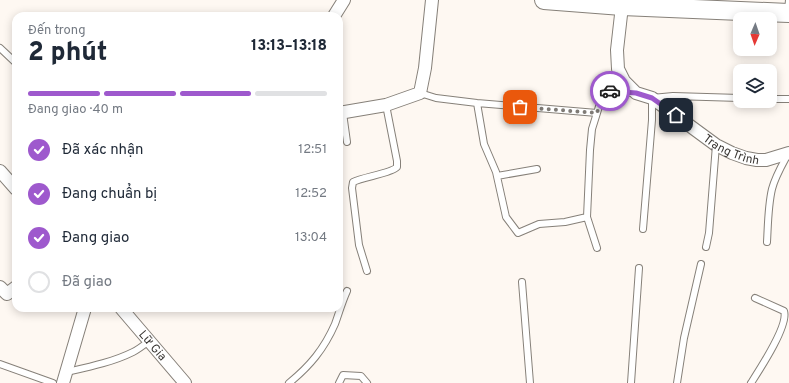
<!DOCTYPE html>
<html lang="vi">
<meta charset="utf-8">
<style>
body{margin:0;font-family:Overpass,sans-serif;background:#f6f6f7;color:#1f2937;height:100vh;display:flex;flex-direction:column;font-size:15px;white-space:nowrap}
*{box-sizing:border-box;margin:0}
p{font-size:13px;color:#747a83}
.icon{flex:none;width:22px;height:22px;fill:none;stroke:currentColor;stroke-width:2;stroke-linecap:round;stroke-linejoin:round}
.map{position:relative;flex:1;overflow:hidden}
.side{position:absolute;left:12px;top:12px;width:331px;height:300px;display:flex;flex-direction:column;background:#fff;border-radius:12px;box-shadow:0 2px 10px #0003}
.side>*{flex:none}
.needle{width:26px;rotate:182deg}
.controls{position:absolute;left:733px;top:12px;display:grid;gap:8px}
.controls a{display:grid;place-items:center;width:44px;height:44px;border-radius:8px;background:#fff;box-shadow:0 2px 10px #0003;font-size:20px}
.pin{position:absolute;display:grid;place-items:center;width:34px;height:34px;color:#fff;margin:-17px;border-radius:8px;box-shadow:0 2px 6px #0006}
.courier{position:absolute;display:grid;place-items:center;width:40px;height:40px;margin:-20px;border:3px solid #9e59cd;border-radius:50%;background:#fff;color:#222;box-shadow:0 1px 5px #0007}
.headline em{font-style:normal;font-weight:800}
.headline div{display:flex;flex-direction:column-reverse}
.headline{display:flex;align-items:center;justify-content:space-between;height:68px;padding:0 16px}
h1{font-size:26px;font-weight:800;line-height:30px}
.bar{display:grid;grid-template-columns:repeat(4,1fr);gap:6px 4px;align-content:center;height:48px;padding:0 16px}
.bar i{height:5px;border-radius:3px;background:#e0e1e3}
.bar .selected{background:#9e59cd}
.bar p{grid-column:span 4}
ol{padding:0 16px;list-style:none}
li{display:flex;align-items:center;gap:12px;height:44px}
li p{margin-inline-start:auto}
li .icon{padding:4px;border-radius:50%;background:#9e59cd;color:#fff;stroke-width:4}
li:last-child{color:#747a83}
li i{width:22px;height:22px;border:2px solid #e0e1e3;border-radius:50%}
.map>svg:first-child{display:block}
</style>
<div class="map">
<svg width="789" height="383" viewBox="0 0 789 383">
<rect width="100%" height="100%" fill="#fef8f2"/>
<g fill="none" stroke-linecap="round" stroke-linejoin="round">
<!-- service casing -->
<g stroke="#868079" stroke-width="8">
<path id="service" d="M 788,11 L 789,0
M 0,48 L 16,63
M 420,93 L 436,98 L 477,103 L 597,113 L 604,90 L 634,93
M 770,99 L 789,99
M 477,103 L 484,144 L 496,172 L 506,217 L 518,233 L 539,224 L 565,222 L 587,217
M 343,113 L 347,142
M 497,176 L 537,169
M 643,229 L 652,120 L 652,98 L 673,96 L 740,98
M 767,242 C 768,225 768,206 772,189 C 775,177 782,165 788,154
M 706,247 L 709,233 L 716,145
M 597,248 L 587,217 L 590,150 L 592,129 L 597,113
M 367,271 L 359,245 L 352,188 L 353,182 C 363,177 392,173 397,167 L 397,161 L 386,105
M 522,282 L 530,383
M 0,364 L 53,383
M 67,372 C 89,367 113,362 133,352 C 139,349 144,345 149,341
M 289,383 C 310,366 324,349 335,324 C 339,313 342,302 347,291
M 339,383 L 343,375 L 361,376 L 367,383
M 631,383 L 639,268
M 677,383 L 684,338 L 701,264
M 751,383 C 760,369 789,325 784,311 L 755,298"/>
</g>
<!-- minor casing -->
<g stroke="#868079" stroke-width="14">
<g id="minor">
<path id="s1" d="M 622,6 L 617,50 L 618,69 L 624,81 L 636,93 L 652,98 L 716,145 L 732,153 L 746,158 L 757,160 L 766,160 L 789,153"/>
<path d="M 334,16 L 344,0"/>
<path d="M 339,113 L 386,105 L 420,93 L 425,68 L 432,0"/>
<path d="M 0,171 L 16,189"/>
<path d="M 0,287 L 7,294 L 16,287"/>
<path id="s2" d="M 121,308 L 185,383"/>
<path d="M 63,383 L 85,308"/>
</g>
</g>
<!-- secondary casing -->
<g stroke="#868079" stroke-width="20">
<path id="secondary" d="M 544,0 L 622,6 L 789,13"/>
</g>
<!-- service -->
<use href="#service" stroke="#fff" stroke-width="6"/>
<!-- minor -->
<use href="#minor" stroke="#fff" stroke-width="12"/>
<!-- secondary -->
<use href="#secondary" stroke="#fff" stroke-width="18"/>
</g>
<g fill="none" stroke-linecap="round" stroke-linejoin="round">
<!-- done -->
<path stroke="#7f7b76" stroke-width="4" stroke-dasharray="0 7.2" d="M 520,107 L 597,113 L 604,90 L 610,91"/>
<!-- route -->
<path stroke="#9e59cd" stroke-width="5" d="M 610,91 L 636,93 L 652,98 L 676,115"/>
</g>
<g text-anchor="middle" stroke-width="4" stroke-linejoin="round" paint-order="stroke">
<!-- street labels -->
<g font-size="12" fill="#3a3734" stroke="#fef8f2">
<text dy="4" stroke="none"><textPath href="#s1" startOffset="206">Trạng Trình</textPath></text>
<text dy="4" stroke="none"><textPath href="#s2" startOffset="49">Lữ Gia</textPath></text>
</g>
</g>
</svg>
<div class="controls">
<a><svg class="needle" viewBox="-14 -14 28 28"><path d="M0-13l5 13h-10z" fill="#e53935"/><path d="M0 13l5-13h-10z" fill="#747a83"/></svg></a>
<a><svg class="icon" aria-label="layers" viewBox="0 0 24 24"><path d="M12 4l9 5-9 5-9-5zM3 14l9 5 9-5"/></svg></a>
</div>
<div class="pin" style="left:520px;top:107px;background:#ea580c"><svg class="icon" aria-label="bag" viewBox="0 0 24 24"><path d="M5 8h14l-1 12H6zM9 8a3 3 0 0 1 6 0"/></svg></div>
<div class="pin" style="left:676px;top:115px;background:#1f2937"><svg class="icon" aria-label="home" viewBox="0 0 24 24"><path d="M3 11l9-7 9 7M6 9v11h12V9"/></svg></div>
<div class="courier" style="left:610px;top:91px"><svg class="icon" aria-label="car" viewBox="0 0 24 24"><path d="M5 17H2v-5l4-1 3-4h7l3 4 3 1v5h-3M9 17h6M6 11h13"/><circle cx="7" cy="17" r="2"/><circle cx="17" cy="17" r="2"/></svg></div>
<section class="side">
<div class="headline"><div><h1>2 phút</h1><p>Đến trong</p></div><em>13:13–13:18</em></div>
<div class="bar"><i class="selected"></i><i class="selected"></i><i class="selected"></i><i></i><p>Đang giao · 40 m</p></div>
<ol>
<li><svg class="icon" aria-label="check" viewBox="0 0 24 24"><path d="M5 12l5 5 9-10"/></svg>Đã xác nhận<p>12:51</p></li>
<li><svg class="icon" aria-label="check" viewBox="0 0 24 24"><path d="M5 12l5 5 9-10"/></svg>Đang chuẩn bị<p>12:52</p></li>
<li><svg class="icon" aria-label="check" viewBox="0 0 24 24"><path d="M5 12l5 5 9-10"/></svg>Đang giao<p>13:04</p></li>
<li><i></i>Đã giao</li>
</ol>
</section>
</div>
